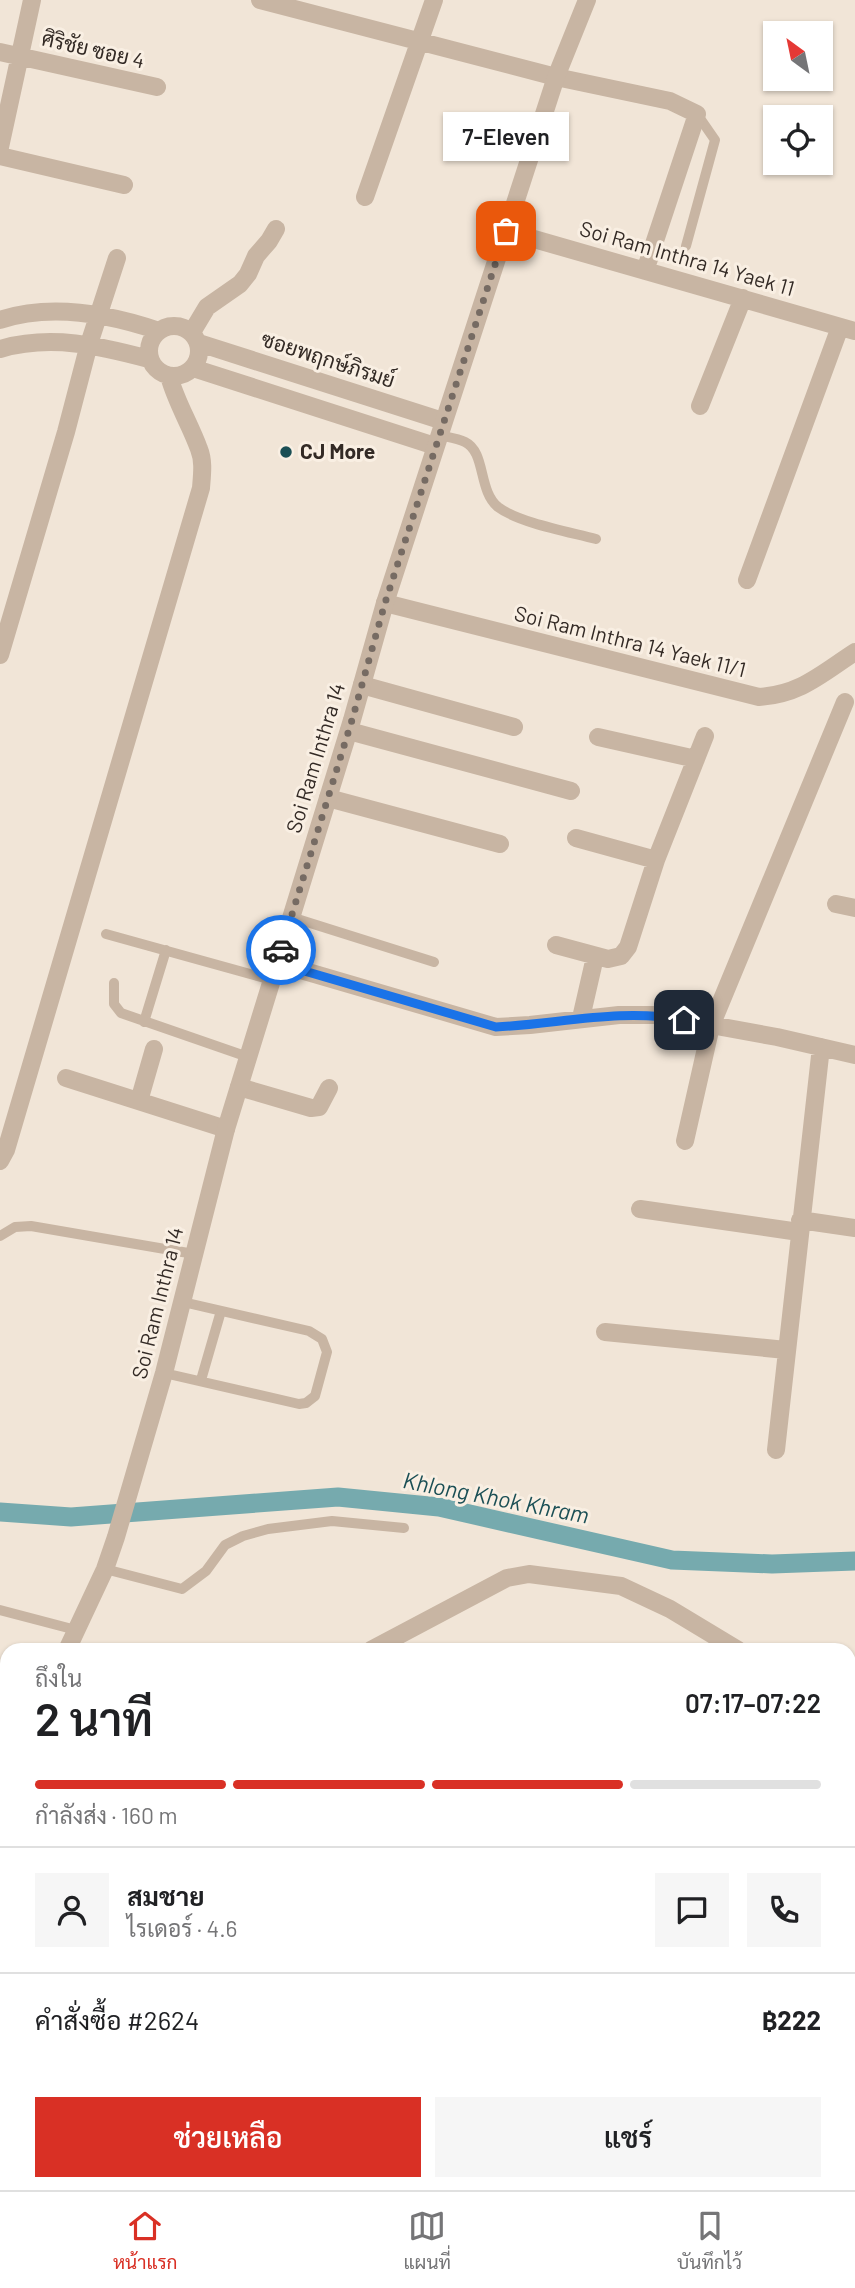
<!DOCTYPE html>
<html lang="th">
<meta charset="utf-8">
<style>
body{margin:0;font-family:Barlow,Sarabun,sans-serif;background:#f6f6f6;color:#202124;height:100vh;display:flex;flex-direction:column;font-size:26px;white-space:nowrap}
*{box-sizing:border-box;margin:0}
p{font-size:23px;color:#757577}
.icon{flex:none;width:38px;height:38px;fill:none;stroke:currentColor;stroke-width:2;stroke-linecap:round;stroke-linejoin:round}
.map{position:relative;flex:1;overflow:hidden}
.side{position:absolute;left:0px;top:1643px;width:856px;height:548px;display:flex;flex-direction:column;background:#fff;border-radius:21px 21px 0 0;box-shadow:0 2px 5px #0004}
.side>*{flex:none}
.needle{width:46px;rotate:327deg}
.fabs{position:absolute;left:763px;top:21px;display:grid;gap:14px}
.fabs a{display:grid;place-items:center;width:70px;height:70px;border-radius:0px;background:#fff;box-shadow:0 2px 5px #0004;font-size:35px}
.pin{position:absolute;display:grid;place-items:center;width:60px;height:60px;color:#fff;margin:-30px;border-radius:14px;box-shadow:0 4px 10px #0006}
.courier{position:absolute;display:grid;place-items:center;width:70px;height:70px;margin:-35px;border:5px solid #1a73e8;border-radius:50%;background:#fff;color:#222;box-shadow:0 2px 9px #0007}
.bubble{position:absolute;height:49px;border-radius:0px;background:#fff;box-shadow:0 2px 5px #0004;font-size:23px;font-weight:600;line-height:49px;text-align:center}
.summary em{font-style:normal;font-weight:600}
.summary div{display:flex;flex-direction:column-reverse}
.summary{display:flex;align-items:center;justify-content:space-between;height:119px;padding:0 35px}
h1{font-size:46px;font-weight:600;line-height:52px}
.bar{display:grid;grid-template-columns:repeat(4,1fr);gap:10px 7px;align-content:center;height:84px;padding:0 35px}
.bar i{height:9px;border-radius:5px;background:#e0e0e0}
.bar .on{background:#d93025}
.bar p{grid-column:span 4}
.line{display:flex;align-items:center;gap:18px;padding:0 35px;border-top:2px solid #e0e0e0}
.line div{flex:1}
.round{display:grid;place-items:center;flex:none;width:74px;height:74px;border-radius:0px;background:#f6f6f6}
.cta{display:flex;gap:14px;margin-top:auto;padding:14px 35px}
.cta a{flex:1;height:80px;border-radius:0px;background:#d93025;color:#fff;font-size:28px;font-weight:600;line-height:80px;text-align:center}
.cta a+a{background:#f6f6f6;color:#202124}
.tab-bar{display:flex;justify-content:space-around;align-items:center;height:98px;border-top:2px solid #e0e0e0;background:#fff;font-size:19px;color:#757577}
.tab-bar a{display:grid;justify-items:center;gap:4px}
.tab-bar .on{color:#d93025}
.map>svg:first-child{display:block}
</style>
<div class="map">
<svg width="855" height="2190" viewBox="0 0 855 2190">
<rect width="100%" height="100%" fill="#f1e5d7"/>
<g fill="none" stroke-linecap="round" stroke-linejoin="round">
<!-- canal -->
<path stroke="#76aaae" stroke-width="19" d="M 0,1512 L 71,1517 L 338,1497 L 439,1507 L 672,1560 L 772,1564 L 855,1561"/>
<!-- service -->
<path stroke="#c8b5a3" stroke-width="10" d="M 686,246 L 715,140 L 697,114
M 439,435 C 447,437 457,438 465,442 C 486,452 478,491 498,507 C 519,523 570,532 596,539
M 291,917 L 434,962
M 106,934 L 272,980
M 114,983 L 114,1004 L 121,1013 L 248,1057
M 144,1022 L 166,950
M 0,1236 L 15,1227 L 31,1226 L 194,1254
M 164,1373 L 299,1404 L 306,1403 L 315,1396 L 327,1352 L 322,1339 L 309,1331 L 183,1302
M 201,1380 L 221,1311
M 105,1569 L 182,1589 L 206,1571 L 225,1545 L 243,1536 L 268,1529 L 332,1521 L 404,1528
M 0,1610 L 76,1630
M 0,1810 L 7,1813
M 0,2142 L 7,2142"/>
<!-- minor -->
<path stroke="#c8b5a3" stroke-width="18" d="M 260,0 L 556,77 L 670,101 L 697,114 L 645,271
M 0,52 L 157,87
M 0,147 L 32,0
M 0,156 L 124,185
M 365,197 L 434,0
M 506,231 L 855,331
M 0,320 C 51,303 109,314 159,331
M149 351a25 25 0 1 1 50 0a25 25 0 1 1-50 0Z
M 192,332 L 207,307 L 240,284 L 248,274 L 256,256 L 269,241 L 276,229
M 199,343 L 443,421
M 0,349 C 51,334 100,346 149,359
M 193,368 L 435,446
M 700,406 L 743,298
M 747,580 L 840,327
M 385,603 L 759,697 C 801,694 821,674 855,652
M 0,655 L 66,432 L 89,344 L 117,258
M 362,685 L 514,727
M 349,731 L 571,791
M 598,737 L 696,759
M 328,798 L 500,844
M 576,838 L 656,860
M 836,904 L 855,908
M 556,945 L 608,959 L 621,956 L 628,947 L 656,860 L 705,736
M 277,963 L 496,1027 L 530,1025 L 619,1015 L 656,1015 L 777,1037 L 855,1055
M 581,1018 L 595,957
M 66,1078 L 226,1129
M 239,1087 L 311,1108 L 319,1107 L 329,1088
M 139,1101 L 154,1049
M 685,1141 L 711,1026 L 845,702
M 0,1161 L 6,1150 L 201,488 C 202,475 204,461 199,449 C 190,424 176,402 169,376
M 640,1209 L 799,1232
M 800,1220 L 855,1228
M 605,1332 L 786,1350
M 776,1450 L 821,1047
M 371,1650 L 507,1578 L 529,1574 L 621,1586 L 670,1609 L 738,1650
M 849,1672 L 855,1673
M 849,1739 L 855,1736
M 849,1903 L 855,1899
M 0,1965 L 7,1967
M 849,2055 L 855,2052
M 256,2184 L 258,2190
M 461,2184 L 463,2190
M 664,2184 L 667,2190
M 526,2190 L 546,2184"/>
<!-- tertiary -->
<path stroke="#c8b5a3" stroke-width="18" d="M 67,1650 L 105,1569 L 116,1537 L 164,1373 L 226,1129 L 352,720 L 385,603 L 556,77 L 587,0
M 0,1775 L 7,1762"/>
</g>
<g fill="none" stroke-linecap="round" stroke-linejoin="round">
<!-- done -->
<path stroke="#766b63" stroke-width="7" stroke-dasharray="0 12.6" d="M 281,950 L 352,720 L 385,603 L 506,231"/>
<!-- route -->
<path stroke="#1a73e8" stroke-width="9" d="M 281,950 L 277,963 L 496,1027 C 559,1024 621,1008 684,1020"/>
</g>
<!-- markers -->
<circle fill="#1b4f55" stroke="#f9efe3" stroke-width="2.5" cx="286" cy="452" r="7"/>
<g text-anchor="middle" stroke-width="6" stroke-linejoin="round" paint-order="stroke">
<!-- street labels -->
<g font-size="21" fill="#332a25" stroke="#f9efe3">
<text transform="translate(93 50) rotate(13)" y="7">ศิริชัย ซอย 4</text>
<text transform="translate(687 259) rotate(16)" y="7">Soi Ram Inthra 14 Yaek 11</text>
<text transform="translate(328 360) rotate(18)" y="7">ซอยพฤกษ์ภิรมย์</text>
<text transform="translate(630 642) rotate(14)" y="7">Soi Ram Inthra 14 Yaek 11/1</text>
<text transform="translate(316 758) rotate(-73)" y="7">Soi Ram Inthra 14</text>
<text transform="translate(158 1303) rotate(-76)" y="7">Soi Ram Inthra 14</text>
</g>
<!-- poi labels -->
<g font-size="21" font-weight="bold" fill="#332a25" stroke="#f9efe3" text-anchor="start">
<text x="300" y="459">CJ More</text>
</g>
<!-- water labels -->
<g font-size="23" font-style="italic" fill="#1b4f55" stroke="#f9efe3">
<text transform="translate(496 1498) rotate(11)" y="8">Khlong Khok Khram</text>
</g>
</g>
</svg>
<div class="fabs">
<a><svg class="needle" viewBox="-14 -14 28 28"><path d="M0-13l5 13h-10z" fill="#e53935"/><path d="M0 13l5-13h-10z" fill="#757577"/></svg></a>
<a><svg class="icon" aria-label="locate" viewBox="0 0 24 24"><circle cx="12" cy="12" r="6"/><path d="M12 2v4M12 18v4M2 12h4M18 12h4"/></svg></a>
</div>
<div class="pin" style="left:506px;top:231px;background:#ea580c"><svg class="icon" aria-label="bag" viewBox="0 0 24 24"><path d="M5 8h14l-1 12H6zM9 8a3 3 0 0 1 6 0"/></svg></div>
<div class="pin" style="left:684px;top:1020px;background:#1f2937"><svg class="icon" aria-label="home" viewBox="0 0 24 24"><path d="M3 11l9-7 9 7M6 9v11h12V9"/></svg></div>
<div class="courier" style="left:281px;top:950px"><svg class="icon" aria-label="car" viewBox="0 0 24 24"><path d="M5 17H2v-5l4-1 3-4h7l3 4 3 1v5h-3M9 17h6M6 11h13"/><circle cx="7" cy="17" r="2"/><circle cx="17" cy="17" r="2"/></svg></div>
<div class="bubble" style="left:443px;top:112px;width:126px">7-Eleven</div>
<section class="side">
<div class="summary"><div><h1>2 นาที</h1><p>ถึงใน</p></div><em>07:17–07:22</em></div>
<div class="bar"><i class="on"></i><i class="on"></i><i class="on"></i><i></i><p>กำลังส่ง · 160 m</p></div>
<div class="line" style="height:126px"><a class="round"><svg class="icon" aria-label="person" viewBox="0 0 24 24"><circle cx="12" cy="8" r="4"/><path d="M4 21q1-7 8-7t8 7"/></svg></a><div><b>สมชาย</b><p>ไรเดอร์ · 4.6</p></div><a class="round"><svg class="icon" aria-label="chat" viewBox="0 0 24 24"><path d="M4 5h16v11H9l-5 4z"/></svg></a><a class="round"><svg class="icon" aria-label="phone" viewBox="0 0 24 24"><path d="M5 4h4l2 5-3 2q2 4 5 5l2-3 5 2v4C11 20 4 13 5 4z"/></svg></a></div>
<div class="line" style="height:91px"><div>คำสั่งซื้อ #2624</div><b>฿222</b></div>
<div class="cta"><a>ช่วยเหลือ</a><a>แชร์</a></div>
</section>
</div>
<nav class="tab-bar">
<a class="on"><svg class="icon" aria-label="home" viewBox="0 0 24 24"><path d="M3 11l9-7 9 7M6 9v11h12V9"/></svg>หน้าแรก</a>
<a><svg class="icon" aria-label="map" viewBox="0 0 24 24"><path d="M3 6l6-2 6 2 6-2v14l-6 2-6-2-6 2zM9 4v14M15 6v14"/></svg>แผนที่</a>
<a><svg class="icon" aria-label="saved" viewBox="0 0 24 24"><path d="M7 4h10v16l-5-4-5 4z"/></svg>บันทึกไว้</a>
</nav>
